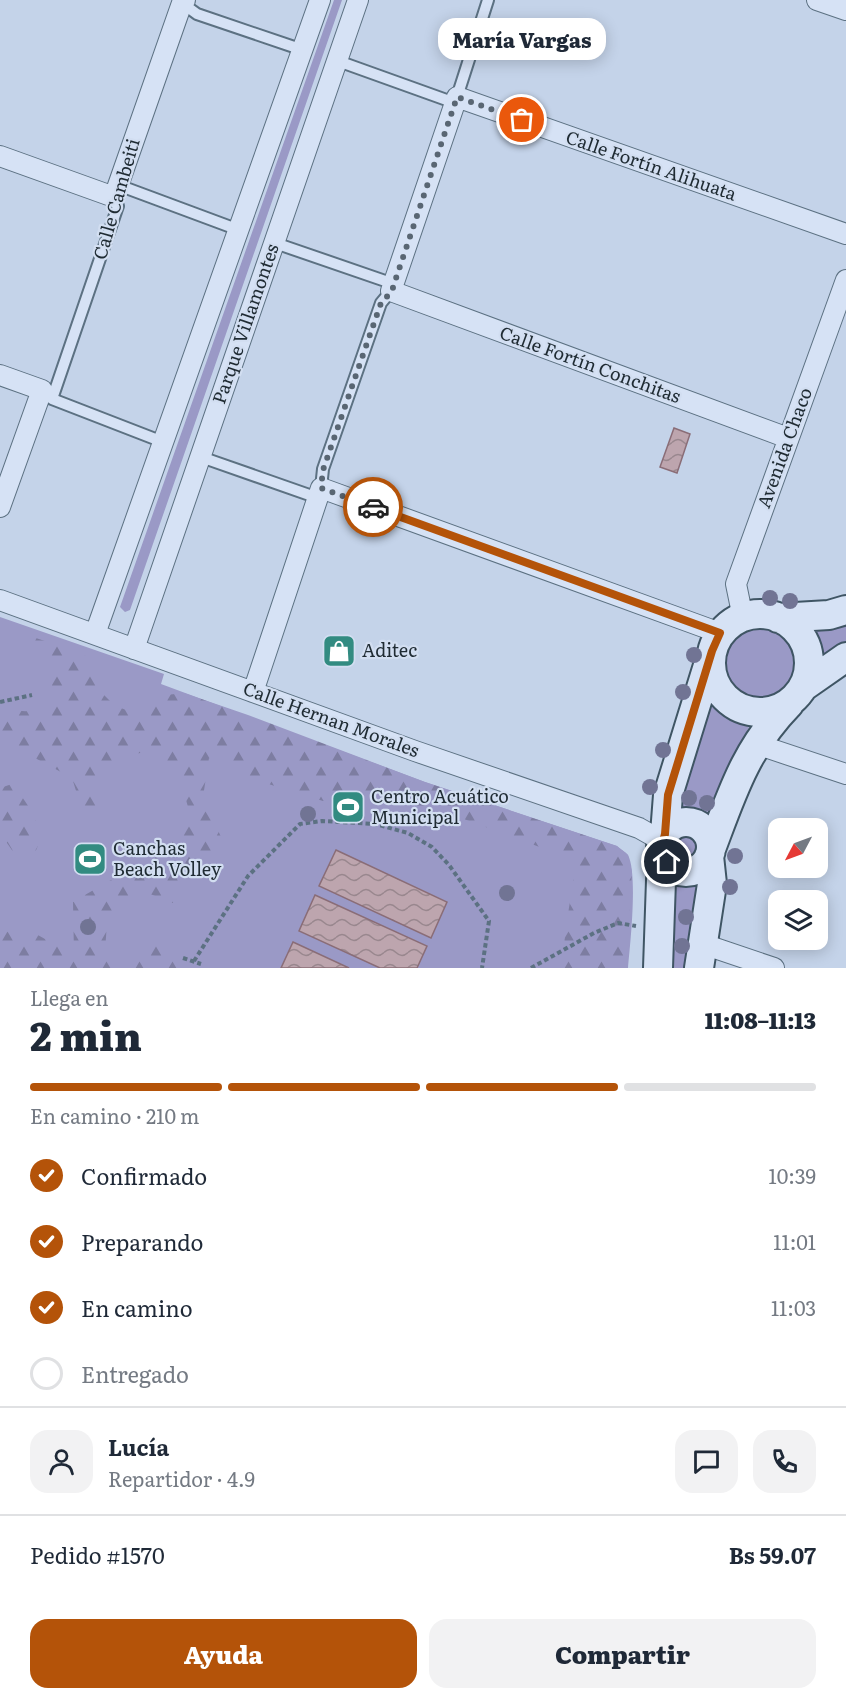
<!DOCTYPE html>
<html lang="es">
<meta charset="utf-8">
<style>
body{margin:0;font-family:Literata,serif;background:#f2f2f3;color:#1f2937;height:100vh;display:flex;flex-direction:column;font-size:22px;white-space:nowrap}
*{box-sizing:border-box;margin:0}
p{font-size:20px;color:#747a83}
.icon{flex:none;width:33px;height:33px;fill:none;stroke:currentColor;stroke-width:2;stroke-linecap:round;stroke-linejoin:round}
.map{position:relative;height:968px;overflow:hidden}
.panel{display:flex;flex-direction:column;background:#fff;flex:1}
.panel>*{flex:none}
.needle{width:39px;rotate:229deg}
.fabs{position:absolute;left:768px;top:818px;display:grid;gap:12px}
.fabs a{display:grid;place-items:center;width:60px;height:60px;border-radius:12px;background:#fff;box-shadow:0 3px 15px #0003;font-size:30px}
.pin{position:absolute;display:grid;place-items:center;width:51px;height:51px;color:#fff;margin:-26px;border:3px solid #fff;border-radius:50%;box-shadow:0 2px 6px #0007}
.courier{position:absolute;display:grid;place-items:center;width:60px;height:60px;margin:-30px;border:4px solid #b45309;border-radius:50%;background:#fff;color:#222;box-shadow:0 2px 8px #0007}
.bubble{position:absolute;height:42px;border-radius:18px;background:#fff;box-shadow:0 3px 15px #0003;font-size:20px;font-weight:800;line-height:42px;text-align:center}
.summary em{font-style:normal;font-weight:800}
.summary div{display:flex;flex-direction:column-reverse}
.summary{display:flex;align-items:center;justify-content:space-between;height:102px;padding:0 30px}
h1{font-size:39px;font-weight:800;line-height:45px}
.bar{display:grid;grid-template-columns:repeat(4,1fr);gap:9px 6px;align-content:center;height:72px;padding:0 30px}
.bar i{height:8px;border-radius:4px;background:#e0e1e3}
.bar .current{background:#b45309}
.bar p{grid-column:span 4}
.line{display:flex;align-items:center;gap:15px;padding:0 30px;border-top:2px solid #e0e1e3}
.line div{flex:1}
.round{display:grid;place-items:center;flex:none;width:63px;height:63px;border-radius:18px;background:#f2f2f3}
ol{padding:0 30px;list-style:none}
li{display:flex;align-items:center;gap:18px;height:66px}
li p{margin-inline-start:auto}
li .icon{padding:6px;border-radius:50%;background:#b45309;color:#fff;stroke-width:4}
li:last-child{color:#747a83}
li i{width:33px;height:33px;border:3px solid #e0e1e3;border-radius:50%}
.action{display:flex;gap:12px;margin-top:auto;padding:12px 30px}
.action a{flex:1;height:69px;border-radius:18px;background:#b45309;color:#fff;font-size:24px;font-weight:800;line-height:69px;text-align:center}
.action a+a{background:#f2f2f3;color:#1f2937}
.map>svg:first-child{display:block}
</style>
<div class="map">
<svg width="846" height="968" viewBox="0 0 846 968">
<defs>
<pattern id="forest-firs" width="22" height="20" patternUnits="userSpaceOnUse" patternTransform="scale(1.5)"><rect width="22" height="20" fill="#9a99c6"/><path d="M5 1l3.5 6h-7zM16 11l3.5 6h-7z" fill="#7d7da1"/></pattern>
<pattern id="water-waves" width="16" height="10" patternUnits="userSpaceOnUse" patternTransform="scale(1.5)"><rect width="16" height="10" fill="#bda5ae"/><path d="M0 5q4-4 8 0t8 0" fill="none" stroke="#99878e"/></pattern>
</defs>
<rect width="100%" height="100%" fill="#c4d3e9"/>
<!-- green -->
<path fill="#9a99c6" d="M 334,0 L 342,0 L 130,610 L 125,612 L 120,607 Z
M 0,617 L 164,674 L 161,684 L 425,782 L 617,846 C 620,849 626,852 628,855 C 638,874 630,945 628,968 L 0,968 Z
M 846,621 L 846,644 L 819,661 L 817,649 L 808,627 Z
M724 665a36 36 0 1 1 72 0a36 36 0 1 1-72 0Z
M 710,705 L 729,719 L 749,727 L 716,792 L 708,820 L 675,812 Z
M672 845a15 15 0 1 1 30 0a15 15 0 1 1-30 0Z
M 672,876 L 697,878 L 685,968 L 671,968 Z"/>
<!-- forest -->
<path fill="url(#forest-firs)" d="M 33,637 L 83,654 L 101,669 L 96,677 L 97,688 L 115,706 L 135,713 L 150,709 L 166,695 L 184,693 L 248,715 L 425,782 L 617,846 L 628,855 L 632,872 L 625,968 L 563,968 L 565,933 L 574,876 L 561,855 L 453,815 L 384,797 L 323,801 L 246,777 L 209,758 L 203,797 L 221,837 L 173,903 L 145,892 L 107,922 L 105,952 L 127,963 L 160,941 L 178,968 L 0,968 L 0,931 L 36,934 L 74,955 L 73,902 C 114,878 158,855 192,821 C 187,805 183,783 172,769 C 167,763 158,755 150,753 C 130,749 91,776 94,797 C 94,804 100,812 102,819 L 83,813 L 72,778 L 0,739 L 0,706 C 16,711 37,717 47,699 C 49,695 52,690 52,686 C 51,669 40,652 33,637 Z
M 12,784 C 25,800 43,823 38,845 C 37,849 34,854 32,858 L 14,853 L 0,833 L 0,788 Z"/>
<!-- water -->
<path fill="url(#water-waves)" stroke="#8a6d77" stroke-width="1.5" d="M 674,428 L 690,434 L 677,473 L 660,467 Z
M 336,850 L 447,902 L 431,938 L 319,886 Z
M 315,895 L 427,946 L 417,968 L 380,968 L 299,931 Z
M 293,942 L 349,968 L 281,968 Z"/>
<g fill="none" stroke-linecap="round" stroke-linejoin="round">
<!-- lane casing -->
<g stroke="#5c7182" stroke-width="14">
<path id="lane" d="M 182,3 L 197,14 L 303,50
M 338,61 L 455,103
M 457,97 L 488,0
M 118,185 L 239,230
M 275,243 L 394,284
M 46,394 L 52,399 L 163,442
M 52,399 L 118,206 L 114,197
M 201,457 L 318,498
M 321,488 L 323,469 L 381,303 L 391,291"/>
</g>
<!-- street casing -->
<g stroke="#5c7182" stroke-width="22">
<path id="street" d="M 817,0 L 846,10
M 0,156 L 114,197 L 182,3 L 185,0
M 0,375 L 42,390 L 0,507
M 788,438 L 391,291 L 457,97 L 846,234
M 0,600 L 415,751 L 639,828 L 662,841
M 743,618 L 736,584 L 846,280
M 95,634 L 320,0
M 134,649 L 358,0
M 253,692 L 321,488 L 720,633
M 756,744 L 846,774
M 703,944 L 774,968"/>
</g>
<!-- secondary casing -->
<g stroke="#3f5564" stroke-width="32">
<path id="secondary" d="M711 663a49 49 0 1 1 98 0a49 49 0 1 1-98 0Z
M 778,618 L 829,615 L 846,610
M 803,687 L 846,657
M661 847a25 25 0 1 1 50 0a25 25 0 1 1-50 0Z
M 665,834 L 668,795 L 710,659
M 711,849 C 732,793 746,748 789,704
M 658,968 L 662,851
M 699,968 L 712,884 L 709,856"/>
</g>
<!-- path -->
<path stroke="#5c7182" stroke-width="4" stroke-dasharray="4.5 3" stroke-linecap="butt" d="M 0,702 L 32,695
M 183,958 L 201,964
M 194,961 L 248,876 L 300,824 L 322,821 L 375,824 L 408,833 L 432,847 L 449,865 L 489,921 L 482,968
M 531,968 L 594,933 L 618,923 L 636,926"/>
<!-- lane -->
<use href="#lane" stroke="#d6e2f5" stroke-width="10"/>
<!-- street -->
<use href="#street" stroke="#d6e2f5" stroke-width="20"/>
<!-- secondary -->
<use href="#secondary" stroke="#d6e2f5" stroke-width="28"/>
</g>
<!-- trees -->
<g fill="#717494">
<circle cx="770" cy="598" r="8"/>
<circle cx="790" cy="601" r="8"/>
<circle cx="694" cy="655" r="8"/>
<circle cx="683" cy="692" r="8"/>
<circle cx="663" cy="750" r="8"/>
<circle cx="650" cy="787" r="8"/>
<circle cx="689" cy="798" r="8"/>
<circle cx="707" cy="803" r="8"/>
<circle cx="308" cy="814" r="8"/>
<circle cx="735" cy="856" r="8"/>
<circle cx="730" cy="887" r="8"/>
<circle cx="507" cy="893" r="8"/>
<circle cx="686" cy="917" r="8"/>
<circle cx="88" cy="927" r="8"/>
<circle cx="682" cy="946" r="8"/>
</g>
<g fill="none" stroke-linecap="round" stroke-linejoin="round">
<!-- done -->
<path stroke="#596673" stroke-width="6" stroke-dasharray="0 10.8" d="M 373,507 L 321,488 L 323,470 L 381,303 L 392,291 L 394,284 L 457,97 L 522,120"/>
<!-- route -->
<path stroke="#b45309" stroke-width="8" d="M 373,507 L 720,633 L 712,651 L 668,795 L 665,834 L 662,846 L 667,862"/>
</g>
<!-- icons -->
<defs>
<g id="shop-square" transform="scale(1.725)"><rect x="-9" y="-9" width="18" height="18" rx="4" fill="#328b81" stroke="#d2def1"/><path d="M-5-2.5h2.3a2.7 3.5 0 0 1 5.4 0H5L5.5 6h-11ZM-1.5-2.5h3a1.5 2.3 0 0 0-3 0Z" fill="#fff"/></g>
<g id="stadium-square" transform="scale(1.725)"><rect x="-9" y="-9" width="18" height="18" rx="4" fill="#328b81" stroke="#d2def1"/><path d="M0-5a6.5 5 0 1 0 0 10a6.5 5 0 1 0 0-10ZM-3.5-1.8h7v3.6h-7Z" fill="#fff"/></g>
</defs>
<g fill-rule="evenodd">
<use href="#shop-square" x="339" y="651"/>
<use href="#stadium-square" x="348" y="807"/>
<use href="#stadium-square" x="90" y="859"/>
</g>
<g text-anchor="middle" stroke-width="4.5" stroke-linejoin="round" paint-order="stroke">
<!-- street labels -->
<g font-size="18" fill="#1f2b33" stroke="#d2def1">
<text transform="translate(651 166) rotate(19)" y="6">Calle Fortín Alihuata</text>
<text transform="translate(117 199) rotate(-74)" y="6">Calle Cambeiti</text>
<text transform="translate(246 324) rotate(-71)" y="6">Parque Villamontes</text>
<text transform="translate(590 365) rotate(20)" y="6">Calle Fortín Conchitas</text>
<text transform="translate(785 448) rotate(-70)" y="6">Avenida Chaco</text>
<text transform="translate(331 720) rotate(20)" y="6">Calle Hernan Morales</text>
</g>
<!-- poi labels -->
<g font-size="18" fill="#1f2b33" stroke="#d2def1" text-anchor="start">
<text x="362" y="657">Aditec</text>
<text x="371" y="803">Centro Acuático<tspan x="371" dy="21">Municipal</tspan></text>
<text x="113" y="855">Canchas<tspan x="113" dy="21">Beach Volley</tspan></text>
</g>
</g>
</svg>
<div class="fabs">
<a><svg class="needle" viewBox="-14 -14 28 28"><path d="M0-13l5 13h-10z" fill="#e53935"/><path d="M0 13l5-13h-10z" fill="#747a83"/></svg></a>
<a><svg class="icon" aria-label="layers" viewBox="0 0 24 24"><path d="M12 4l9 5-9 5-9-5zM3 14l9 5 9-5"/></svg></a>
</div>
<div class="pin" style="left:522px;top:120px;background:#ea580c"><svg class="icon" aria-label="bag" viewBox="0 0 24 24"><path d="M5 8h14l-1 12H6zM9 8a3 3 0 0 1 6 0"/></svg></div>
<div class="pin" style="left:667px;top:862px;background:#1f2937"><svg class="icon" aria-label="home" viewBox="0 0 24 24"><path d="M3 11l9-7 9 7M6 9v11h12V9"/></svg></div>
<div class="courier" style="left:373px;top:507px"><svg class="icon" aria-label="car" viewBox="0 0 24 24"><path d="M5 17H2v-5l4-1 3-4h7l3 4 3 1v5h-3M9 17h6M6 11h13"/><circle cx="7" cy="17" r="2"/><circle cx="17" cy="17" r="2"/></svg></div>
<div class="bubble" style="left:438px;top:18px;width:168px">María Vargas</div>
</div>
<section class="panel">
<div class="summary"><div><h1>2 min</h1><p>Llega en</p></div><em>11:08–11:13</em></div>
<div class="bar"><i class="current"></i><i class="current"></i><i class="current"></i><i></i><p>En camino · 210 m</p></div>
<ol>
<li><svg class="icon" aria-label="check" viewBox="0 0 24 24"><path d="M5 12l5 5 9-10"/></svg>Confirmado<p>10:39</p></li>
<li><svg class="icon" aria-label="check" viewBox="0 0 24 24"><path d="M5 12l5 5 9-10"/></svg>Preparando<p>11:01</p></li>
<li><svg class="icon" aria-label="check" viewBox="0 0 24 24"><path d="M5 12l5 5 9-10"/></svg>En camino<p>11:03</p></li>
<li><i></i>Entregado</li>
</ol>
<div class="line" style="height:108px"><a class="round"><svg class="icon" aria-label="person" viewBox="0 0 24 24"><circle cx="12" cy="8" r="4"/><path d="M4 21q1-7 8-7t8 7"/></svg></a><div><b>Lucía</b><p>Repartidor · 4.9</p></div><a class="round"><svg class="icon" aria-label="chat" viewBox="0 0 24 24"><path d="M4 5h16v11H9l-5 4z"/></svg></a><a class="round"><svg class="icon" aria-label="phone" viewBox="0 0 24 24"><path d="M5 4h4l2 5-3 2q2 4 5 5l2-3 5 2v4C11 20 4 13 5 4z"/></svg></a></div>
<div class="line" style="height:78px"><div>Pedido #1570</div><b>Bs 59.07</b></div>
<div class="action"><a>Ayuda</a><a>Compartir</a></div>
</section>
